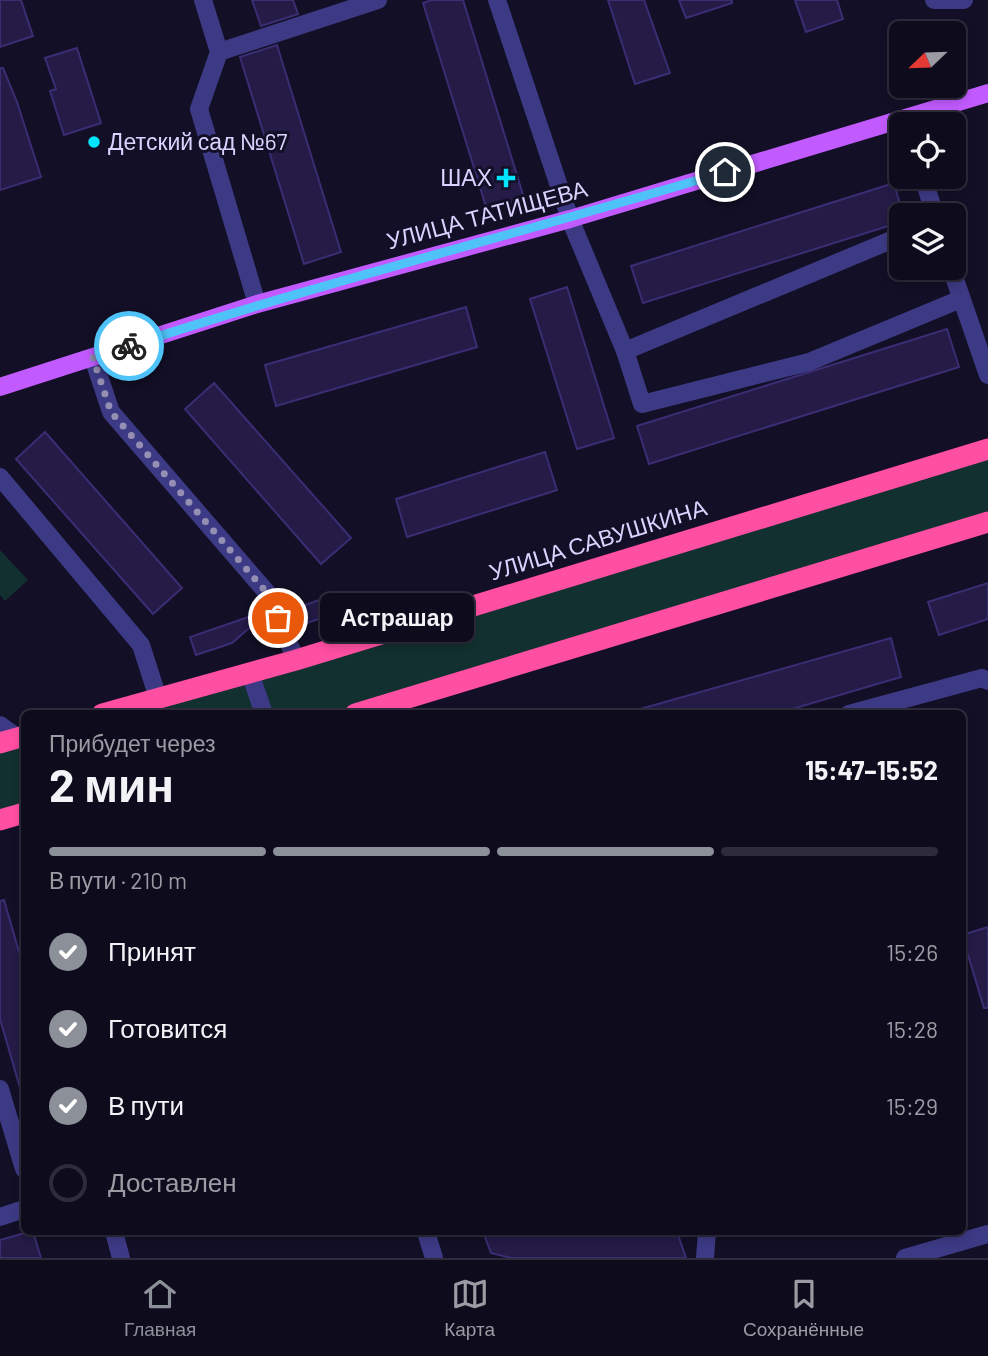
<!DOCTYPE html>
<html lang="ru">
<meta charset="utf-8">
<style>
body{margin:0;font-family:Barlow,sans-serif;background:#1c1929;color:#f1f3f6;height:100vh;display:flex;flex-direction:column;font-size:26px;white-space:nowrap}
*{box-sizing:border-box;margin:0}
p{font-size:23px;color:#9b9ba3}
.icon{flex:none;width:38px;height:38px;fill:none;stroke:currentColor;stroke-width:2;stroke-linecap:round;stroke-linejoin:round}
.map{position:relative;flex:1;overflow:hidden}
.drawer{position:absolute;left:21px;top:710px;width:945px;height:525px;display:flex;flex-direction:column;background:#0e0b1c;border-radius:10px;box-shadow:0 4px 10px #0003,0 0 0 2px #2e2b3b}
.drawer>*{flex:none}
.needle{width:46px;rotate:247deg}
.fabs{position:absolute;left:889px;top:21px;display:grid;gap:14px}
.fabs a{display:grid;place-items:center;width:77px;height:77px;border-radius:10px;background:#0e0b1c;box-shadow:0 4px 10px #0003,0 0 0 2px #2e2b3b;font-size:35px}
.pin{position:absolute;display:grid;place-items:center;width:60px;height:60px;color:#fff;margin:-30px;border:4px solid #fff;border-radius:50%;box-shadow:0 2px 7px #0007}
.courier{position:absolute;display:grid;place-items:center;width:70px;height:70px;margin:-35px;border:5px solid #4fc3f7;border-radius:50%;background:#fff;color:#222;box-shadow:0 2px 9px #0007}
.bubble{position:absolute;height:49px;border-radius:10px;background:#0e0b1c;box-shadow:0 4px 10px #0003,0 0 0 2px #2e2b3b;font-size:23px;font-weight:700;line-height:49px;text-align:center}
.summary em{font-style:normal;font-weight:700}
.summary div{display:flex;flex-direction:column-reverse}
.summary{display:flex;align-items:center;justify-content:space-between;height:119px;padding:0 28px}
h1{font-size:46px;font-weight:700;line-height:52px}
.bar{display:grid;grid-template-columns:repeat(4,1fr);gap:10px 7px;align-content:center;height:84px;padding:0 28px}
.bar i{height:9px;border-radius:5px;background:#2e2b3b}
.bar .on{background:#8c9099}
.bar p{grid-column:span 4}
ol{padding:0 28px;list-style:none}
li{display:flex;align-items:center;gap:21px;height:77px}
li p{margin-inline-start:auto}
li .icon{padding:7px;border-radius:50%;background:#8c9099;color:#fff;stroke-width:4}
li:last-child{color:#9b9ba3}
li i{width:38px;height:38px;border:4px solid #2e2b3b;border-radius:50%}
.tab-bar{display:flex;justify-content:space-around;align-items:center;height:98px;border-top:2px solid #2e2b3b;background:#0e0b1c;font-size:19px;color:#9b9ba3}
.tab-bar a{display:grid;justify-items:center;gap:4px}
.tab-bar .on{color:#8c9099}
.map>svg:first-child{display:block}
</style>
<div class="map">
<svg width="988" height="1258" viewBox="0 0 988 1258">
<rect width="100%" height="100%" fill="#130f26"/>
<!-- green -->
<path fill="#12302f" d="M 988,449 L 988,522 L 350,714 L 103,714 Z
M 0,550 L 28,580 L 5,601 L 0,595 Z
M 24,737 L 24,813 L 0,820 L 0,744 Z"/>
<!-- building -->
<path fill="#241b47" stroke="#3b2d73" stroke-width="2" d="M 0,0 L 21,0 L 33,36 L 0,47 Z
M 252,0 L 293,0 L 298,14 L 261,26 Z
M 432,0 L 463,0 L 524,198 L 487,210 L 423,3 Z
M 608,0 L 644,0 L 670,73 L 635,84 Z
M 679,0 L 732,0 L 732,3 L 686,18 Z
M 795,0 L 837,0 L 843,19 L 806,32 Z
M 277,45 L 341,252 L 304,264 L 240,57 Z
M 77,48 L 101,123 L 64,135 L 50,91 L 56,89 L 45,58 Z
M 0,68 L 3,68 L 17,102 L 41,177 L 0,190 Z
M 894,183 L 901,208 L 901,222 L 643,303 L 631,266 Z
M 567,287 L 614,438 L 577,449 L 530,299 Z
M 466,307 L 477,347 L 276,406 L 265,365 Z
M 947,329 L 959,367 L 649,464 L 637,426 Z
M 214,383 L 351,538 L 321,564 L 185,409 Z
M 45,432 L 182,588 L 153,614 L 16,459 Z
M 545,452 L 557,490 L 407,537 L 396,499 Z
M 988,583 L 988,619 L 939,635 L 928,602 Z
M 328,597 L 334,614 L 294,627 L 287,611 Z
M 263,612 L 264,615 L 232,643 L 196,655 L 190,637 Z
M 891,638 L 901,677 L 775,714 L 640,714 L 640,709 Z
M 4,900 L 24,969 L 24,1087 L 20,1088 L 0,1019 L 0,901 Z
M 988,927 L 988,1008 L 984,1008 L 962,935 Z
M 28,1232 L 33,1232 L 41,1258 L 0,1258 L 0,1240 Z
M 483,1232 L 557,1232 L 558,1235 L 677,1232 L 686,1258 L 511,1258 L 491,1253 Z"/>
<g fill="none" stroke-linecap="round" stroke-linejoin="round">
<!-- minor -->
<path stroke="#3d3a85" stroke-width="18" d="M 203,0 L 219,52 L 199,109 L 257,304
M 497,0 L 570,219 L 625,351 L 642,404 L 809,362 L 961,299
M 934,0 L 964,0
M 219,52 L 378,0
M 923,177 L 935,215
M 951,268 L 988,375
M 625,351 L 901,236
M 93,358 L 111,412 L 268,594 L 296,660
M 0,477 L 141,645 L 158,698
M 250,673 L 264,714
M 849,714 L 982,678 L 988,681
M 0,725 L 18,738
M 0,1089 L 24,1169
M 0,1217 L 24,1209
M 114,1232 L 121,1258
M 426,1232 L 434,1258
M 705,1258 L 707,1232
M 905,1258 L 988,1234"/>
<!-- major -->
<path stroke="#c25bff" stroke-width="18" d="M 0,387 L 257,304 L 570,219 L 988,93"/>
<!-- highway -->
<path stroke="#ff4fa3" stroke-width="21" d="M 102,714 L 296,660 L 988,449
M 355,714 L 988,522
M 0,743 L 24,736
M 0,820 L 24,813"/>
</g>
<g fill="none" stroke-linecap="round" stroke-linejoin="round">
<!-- done -->
<path stroke="#948fb3" stroke-width="7" stroke-dasharray="0 12.6" d="M 129,346 L 93,358 L 111,412 L 268,594 L 278,618"/>
<!-- route -->
<path stroke="#4fc3f7" stroke-width="9" d="M 129,346 C 326,281 527,232 725,172"/>
</g>
<!-- markers -->
<g fill="#00e5ff" stroke="#130f26" stroke-width="2.5">
<circle cx="94" cy="142" r="7"/>
<path d="M502.5 167.5h7v7h7v7h-7v7h-7v-7h-7v-7h7z"/>
</g>
<g text-anchor="middle" stroke-width="6" stroke-linejoin="round" paint-order="stroke">
<!-- poi labels -->
<g font-size="23" fill="#d9d4ff" stroke="#130f26" text-anchor="start">
<text x="108" y="150">Детский сад №67</text>
<text x="492" y="186" text-anchor="end">ШАХ</text>
</g>
<!-- street labels -->
<g font-size="23" fill="#d9d4ff" stroke="#130f26">
<text transform="translate(487 215) rotate(-15)" y="8">УЛИЦА ТАТИЩЕВА</text>
<text transform="translate(598 540) rotate(-17)" y="8">УЛИЦА САВУШКИНА</text>
</g>
</g>
</svg>
<div class="fabs">
<a><svg class="needle" viewBox="-14 -14 28 28"><path d="M0-13l5 13h-10z" fill="#e53935"/><path d="M0 13l5-13h-10z" fill="#9b9ba3"/></svg></a>
<a><svg class="icon" aria-label="locate" viewBox="0 0 24 24"><circle cx="12" cy="12" r="6"/><path d="M12 2v4M12 18v4M2 12h4M18 12h4"/></svg></a>
<a><svg class="icon" aria-label="layers" viewBox="0 0 24 24"><path d="M12 4l9 5-9 5-9-5zM3 14l9 5 9-5"/></svg></a>
</div>
<div class="pin" style="left:278px;top:618px;background:#ea580c"><svg class="icon" aria-label="bag" viewBox="0 0 24 24"><path d="M5 8h14l-1 12H6zM9 8a3 3 0 0 1 6 0"/></svg></div>
<div class="pin" style="left:725px;top:172px;background:#1f2937"><svg class="icon" aria-label="home" viewBox="0 0 24 24"><path d="M3 11l9-7 9 7M6 9v11h12V9"/></svg></div>
<div class="courier" style="left:129px;top:346px"><svg class="icon" aria-label="bike" viewBox="0 0 24 24"><circle cx="6" cy="16" r="4"/><circle cx="18" cy="16" r="4"/><path d="M6 16l4-8h5l3 8M10 8l3 8H6M13 5h3"/></svg></div>
<div class="bubble" style="left:320px;top:593px;width:154px">Астрашар</div>
<section class="drawer">
<div class="summary"><div><h1>2 мин</h1><p>Прибудет через</p></div><em>15:47–15:52</em></div>
<div class="bar"><i class="on"></i><i class="on"></i><i class="on"></i><i></i><p>В пути · 210 m</p></div>
<ol>
<li><svg class="icon" aria-label="check" viewBox="0 0 24 24"><path d="M5 12l5 5 9-10"/></svg>Принят<p>15:26</p></li>
<li><svg class="icon" aria-label="check" viewBox="0 0 24 24"><path d="M5 12l5 5 9-10"/></svg>Готовится<p>15:28</p></li>
<li><svg class="icon" aria-label="check" viewBox="0 0 24 24"><path d="M5 12l5 5 9-10"/></svg>В пути<p>15:29</p></li>
<li><i></i>Доставлен</li>
</ol>
</section>
</div>
<nav class="tab-bar">
<a class="on"><svg class="icon" aria-label="home" viewBox="0 0 24 24"><path d="M3 11l9-7 9 7M6 9v11h12V9"/></svg>Главная</a>
<a><svg class="icon" aria-label="map" viewBox="0 0 24 24"><path d="M3 6l6-2 6 2 6-2v14l-6 2-6-2-6 2zM9 4v14M15 6v14"/></svg>Карта</a>
<a><svg class="icon" aria-label="saved" viewBox="0 0 24 24"><path d="M7 4h10v16l-5-4-5 4z"/></svg>Сохранённые</a>
</nav>
